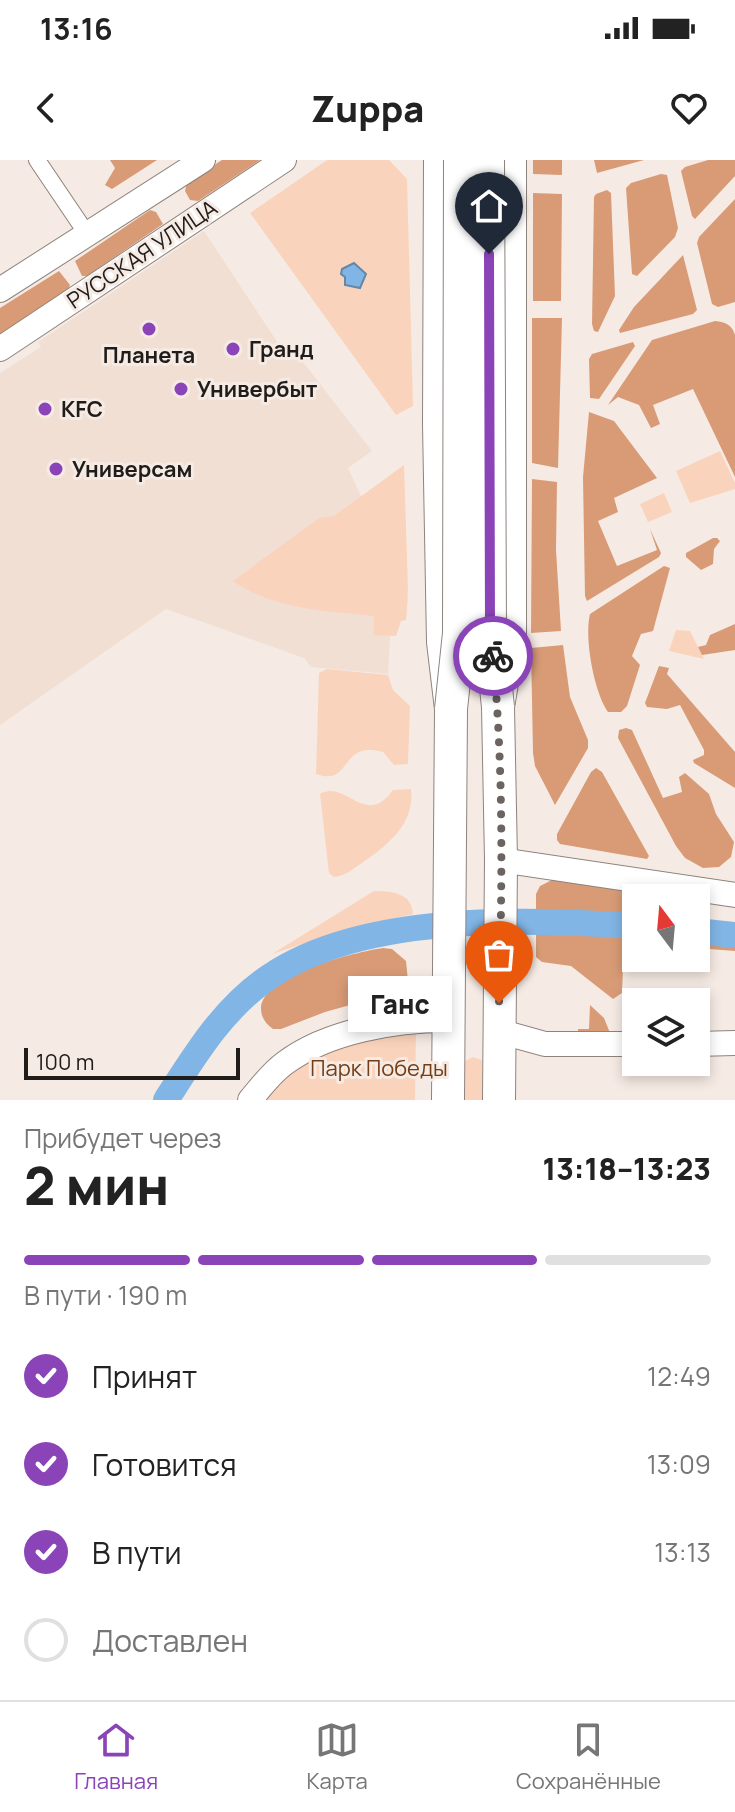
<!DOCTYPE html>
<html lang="ru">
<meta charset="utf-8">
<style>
body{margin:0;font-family:Manrope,sans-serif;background:#f6f6f6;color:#222;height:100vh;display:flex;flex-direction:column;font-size:30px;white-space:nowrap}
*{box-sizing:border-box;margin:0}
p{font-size:26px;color:#767676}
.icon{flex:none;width:44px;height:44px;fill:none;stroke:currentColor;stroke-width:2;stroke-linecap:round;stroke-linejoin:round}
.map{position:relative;height:940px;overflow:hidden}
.details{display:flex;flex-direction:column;background:#fff;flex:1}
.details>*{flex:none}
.needle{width:52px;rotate:344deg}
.controls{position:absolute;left:622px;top:724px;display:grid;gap:16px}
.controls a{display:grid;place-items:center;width:88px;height:88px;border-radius:0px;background:#fff;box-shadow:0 4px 12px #0003;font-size:40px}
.scale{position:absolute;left:24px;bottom:20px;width:216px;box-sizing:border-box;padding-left:8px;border:4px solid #201c1a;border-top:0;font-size:22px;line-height:28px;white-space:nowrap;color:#201c1a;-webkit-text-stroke:6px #f6ebe4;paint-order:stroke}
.pin{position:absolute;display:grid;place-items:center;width:68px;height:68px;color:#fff;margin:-82px -34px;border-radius:50% 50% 50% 0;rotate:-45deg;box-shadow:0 0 8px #0007}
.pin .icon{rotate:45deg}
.courier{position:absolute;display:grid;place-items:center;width:80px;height:80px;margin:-40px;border:6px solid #8b44b8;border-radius:50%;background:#fff;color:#222;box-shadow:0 2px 10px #0007}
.bubble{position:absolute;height:56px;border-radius:0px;background:#fff;box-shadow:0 4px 12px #0003;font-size:26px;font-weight:800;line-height:56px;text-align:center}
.headline em{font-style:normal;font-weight:800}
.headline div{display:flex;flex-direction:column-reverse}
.headline{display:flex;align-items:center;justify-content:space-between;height:136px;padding:0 24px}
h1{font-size:52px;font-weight:800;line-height:60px}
.bar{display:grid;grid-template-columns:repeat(4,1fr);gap:12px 8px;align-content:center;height:96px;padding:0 24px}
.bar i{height:10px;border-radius:6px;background:#e0e0e0}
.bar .current{background:#8b44b8}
.bar p{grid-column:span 4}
ol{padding:0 24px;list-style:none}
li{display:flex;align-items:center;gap:24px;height:88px}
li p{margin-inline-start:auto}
li .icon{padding:8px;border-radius:50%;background:#8b44b8;color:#fff;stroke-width:4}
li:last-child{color:#767676}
li i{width:44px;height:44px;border:4px solid #e0e0e0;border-radius:50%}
.status{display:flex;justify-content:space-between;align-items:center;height:56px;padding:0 40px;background:#fff;direction:ltr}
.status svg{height:22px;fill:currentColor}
header{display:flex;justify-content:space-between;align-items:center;height:104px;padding:0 24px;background:#fff;font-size:36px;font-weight:800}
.tab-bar{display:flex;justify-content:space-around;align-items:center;height:112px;border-top:2px solid #e0e0e0;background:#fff;font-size:22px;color:#767676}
.tab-bar a{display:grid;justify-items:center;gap:4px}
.tab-bar .current{color:#8b44b8}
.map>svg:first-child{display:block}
</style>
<div class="status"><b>13:16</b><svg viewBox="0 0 49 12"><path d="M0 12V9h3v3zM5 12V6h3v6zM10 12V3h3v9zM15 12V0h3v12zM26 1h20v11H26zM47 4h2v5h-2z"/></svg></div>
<header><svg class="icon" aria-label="back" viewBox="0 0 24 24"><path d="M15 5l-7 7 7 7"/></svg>Zuppa<svg class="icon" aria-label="heart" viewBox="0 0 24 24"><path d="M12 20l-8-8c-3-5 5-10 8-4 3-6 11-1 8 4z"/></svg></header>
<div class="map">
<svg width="735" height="940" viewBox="0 0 735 940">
<rect width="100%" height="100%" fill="#f6ebe4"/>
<!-- built -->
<path fill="#f1dfd4" d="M 204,71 L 282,189 L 290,185 L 372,291 L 348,308 L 408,438 L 406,459 L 391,462 L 388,514 L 311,507 L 304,498 L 166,449 L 0,565 L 0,213 L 41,187 L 38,182 Z"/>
<!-- green -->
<path fill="#fad3bc" d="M 327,0 L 389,0 L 407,19 L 413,246 L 396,255 L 250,53 Z
M 720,291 L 735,323 L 735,329 L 690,343 L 676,311 Z
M 404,305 L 408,429 L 406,460 L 401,461 L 396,476 L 374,475 L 374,456 C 326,451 275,450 233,421 L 319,358 L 334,356 Z
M 664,333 L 672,352 L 648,362 L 640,344 Z
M 676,470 L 690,471 L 704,499 L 669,491 Z
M 327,509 L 388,515 L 393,530 L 410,546 L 408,604 L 394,605 L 383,592 C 338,580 353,627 316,614 L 319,513 Z
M 411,629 C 415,664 388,685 362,703 C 353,709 345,716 334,717 L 329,713 L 320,634 C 346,619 365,669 393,630 Z
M 374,731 C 392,731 412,733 413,754 L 348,769 L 272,794 Z
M 416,872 L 415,940 L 259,940 L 306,896 L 356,880 Z
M 473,897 L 482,900 L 482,940 L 464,940 L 465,901 Z"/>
<!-- forest -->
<path fill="#d89b76" d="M 110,0 L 157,0 L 112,29 L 105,25 L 115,8 Z
M 222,0 L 260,0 L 198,41 L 190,40 L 185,31 L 187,23 Z
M 533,0 L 562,0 L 562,15 L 533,14 Z
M 594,0 L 644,0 L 597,13 Z
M 708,0 L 735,0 L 735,16 L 695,59 L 692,56 L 681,11 L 685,7 Z
M 661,14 L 667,15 L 678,68 L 675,77 L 637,116 L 632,114 L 626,28 L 631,23 Z
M 607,30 L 611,33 L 615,136 L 598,172 L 594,171 L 592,164 L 594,37 L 596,34 Z
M 533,33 L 562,34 L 561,141 L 533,141 Z
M 735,39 L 735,142 L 718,147 L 712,144 L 697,83 L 699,77 Z
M 150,50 L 156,52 L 163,64 L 87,116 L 82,116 L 75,101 Z
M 683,95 L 697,150 L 693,154 L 620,173 L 619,170 L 634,147 Z
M 59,111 L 70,125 L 68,130 L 0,175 L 0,148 Z
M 532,158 L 562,158 L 558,308 L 532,303 Z
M 715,161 C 726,162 732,165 735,175 L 735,317 L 693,229 L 653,245 L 660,264 L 651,268 L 639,245 L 618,237 L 608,245 L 652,180 Z
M 633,182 L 635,186 L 599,239 L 590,238 L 589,199 L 592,194 Z
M 589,252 L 614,261 L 657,318 L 614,338 L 618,352 L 598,361 L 617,406 L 657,390 L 650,369 L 661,393 L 659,397 L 587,441 L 585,436 L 583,317 Z
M 532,319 L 557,322 L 556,390 L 561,471 L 531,473 Z
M 713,378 L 717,378 L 720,381 L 714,389 L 713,404 L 701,410 L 686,397 L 686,393 Z
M 664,406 L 670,408 L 653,471 L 641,474 L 632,496 L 640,505 L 627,546 L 621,552 L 608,552 C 594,532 584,478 590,454 Z
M 735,464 L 735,490 L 702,495 L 698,487 L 706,485 L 710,475 Z
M 563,485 L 570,537 L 588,580 L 588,588 L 555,645 L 535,606 L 533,593 L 531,488 Z
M 659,506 L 669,508 L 667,514 L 735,592 L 735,628 L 694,603 L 693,600 L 704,595 L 704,590 L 680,545 L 667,549 L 647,547 L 645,543 Z
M 626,568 L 632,570 L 663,638 L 682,632 L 679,617 L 685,613 L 709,634 L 716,654 L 734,682 L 731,697 L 719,707 L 703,708 L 685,698 L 676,686 L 618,578 L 619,570 Z
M 596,608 L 602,612 L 649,696 L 647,699 L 560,684 L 557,680 L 557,674 L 591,612 Z
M 552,720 L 690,738 L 636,738 L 636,783 L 624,783 L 622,833 L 613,839 L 571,806 L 542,802 L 536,797 L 536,734 L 540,726 Z
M 696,743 L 702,752 L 703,765 L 735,768 L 735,791 L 696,788 Z
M 383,788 L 392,789 L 406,801 L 408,821 L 397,832 L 325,852 L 281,869 L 273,869 C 266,864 261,858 261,848 C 263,814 356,792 383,788 Z
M 590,845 L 604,858 L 610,873 L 578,874 L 578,869 L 589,869 Z"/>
<!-- water -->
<path fill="#81b5e5" stroke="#6487a8" stroke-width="2" d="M 354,103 L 366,114 L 360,128 L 345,125 L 345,117 L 341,114 L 342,109 Z"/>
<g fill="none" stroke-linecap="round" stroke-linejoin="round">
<!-- river -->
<path stroke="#81b5e5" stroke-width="26" d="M 696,771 L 735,775
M 166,940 C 194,897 220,853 262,822 C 355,752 525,759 636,766"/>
<!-- street casing -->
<g stroke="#8d837d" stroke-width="18">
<path id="street" d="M 37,0 L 87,74"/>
</g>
<!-- secondary casing -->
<g stroke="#8d837d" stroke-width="26">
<path id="secondary" d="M 0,130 L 203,0
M 0,189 L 284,0
M 501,700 L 735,735
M 498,871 L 545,884 L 636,884
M 696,884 L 735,883
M 250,940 C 261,927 271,913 285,903 C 328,871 395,860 447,860"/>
</g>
<!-- highway casing -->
<g stroke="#8d837d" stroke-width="34">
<path id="highway" d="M 440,0 L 439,264 L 443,482 L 451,549 L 448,940
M 499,940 L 501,700 L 498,547 L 510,474 L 510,0"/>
</g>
<!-- street -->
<use href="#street" stroke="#fff" stroke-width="16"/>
<!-- secondary -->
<use href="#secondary" stroke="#fff" stroke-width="24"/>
<!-- highway -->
<use href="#highway" stroke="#fff" stroke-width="32"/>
<!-- highway-bridge casing -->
<g stroke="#8d837d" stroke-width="34" stroke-linecap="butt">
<path id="highway-bridge" d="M 488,0 L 490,470 L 498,547
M 451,549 L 459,473 L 460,0"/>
</g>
<!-- highway-bridge -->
<use href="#highway-bridge" stroke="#fff" stroke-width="32"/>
</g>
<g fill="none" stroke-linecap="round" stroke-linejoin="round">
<!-- done -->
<path stroke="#6b6461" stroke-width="8" stroke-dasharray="0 14.4" d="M 493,496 C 504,611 502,728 499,843"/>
<!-- route -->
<path stroke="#8b44b8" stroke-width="10" d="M 489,94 L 490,470 L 493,496"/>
</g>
<!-- markers -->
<g fill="#8b44b8" stroke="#f6ebe4" stroke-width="3">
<circle cx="149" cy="169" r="8"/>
<circle cx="233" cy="189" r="8"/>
<circle cx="181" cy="229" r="8"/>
<circle cx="45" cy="249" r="8"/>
<circle cx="56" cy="309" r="8"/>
</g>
<g text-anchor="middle" stroke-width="6" stroke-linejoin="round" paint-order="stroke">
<!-- street labels -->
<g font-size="22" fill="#201c1a" stroke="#f6ebe4">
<text transform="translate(142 94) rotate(-34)" y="8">РУССКАЯ УЛИЦА</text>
</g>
<!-- poi labels -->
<g font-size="22" font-weight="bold" fill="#201c1a" stroke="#f6ebe4" text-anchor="start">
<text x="249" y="197">Гранд</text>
<text x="149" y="203" text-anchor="middle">Планета</text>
<text x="197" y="237">Универбыт</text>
<text x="61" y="257">KFC</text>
<text x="72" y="317">Универсам</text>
</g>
<!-- park labels -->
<g font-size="22" fill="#763d15" stroke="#f6ebe4">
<text x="379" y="916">Парк Победы</text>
</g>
</g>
</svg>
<div class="controls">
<a><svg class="needle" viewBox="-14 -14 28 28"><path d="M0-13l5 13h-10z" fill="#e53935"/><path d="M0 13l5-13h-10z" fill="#767676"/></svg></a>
<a><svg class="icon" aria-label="layers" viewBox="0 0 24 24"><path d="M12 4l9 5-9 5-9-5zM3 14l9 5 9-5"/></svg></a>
</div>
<div class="scale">100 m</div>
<div class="pin" style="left:499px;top:843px;background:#ea580c"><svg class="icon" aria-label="bag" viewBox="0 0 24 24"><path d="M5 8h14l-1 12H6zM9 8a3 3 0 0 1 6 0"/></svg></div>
<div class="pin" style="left:489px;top:94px;background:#1f2937"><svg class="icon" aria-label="home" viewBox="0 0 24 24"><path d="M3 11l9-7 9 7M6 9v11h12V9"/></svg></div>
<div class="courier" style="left:493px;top:496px"><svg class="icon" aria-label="bike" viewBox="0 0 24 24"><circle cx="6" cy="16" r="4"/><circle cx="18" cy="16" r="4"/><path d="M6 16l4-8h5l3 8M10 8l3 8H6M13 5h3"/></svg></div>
<div class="bubble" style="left:348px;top:816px;width:104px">Ганс</div>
</div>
<section class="details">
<div class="headline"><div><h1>2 мин</h1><p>Прибудет через</p></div><em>13:18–13:23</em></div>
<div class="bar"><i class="current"></i><i class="current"></i><i class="current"></i><i></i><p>В пути · 190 m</p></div>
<ol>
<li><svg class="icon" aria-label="check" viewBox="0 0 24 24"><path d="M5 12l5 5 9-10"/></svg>Принят<p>12:49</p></li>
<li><svg class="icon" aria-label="check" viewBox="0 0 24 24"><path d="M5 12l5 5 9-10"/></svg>Готовится<p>13:09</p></li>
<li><svg class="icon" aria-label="check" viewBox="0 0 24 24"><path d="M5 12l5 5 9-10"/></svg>В пути<p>13:13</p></li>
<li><i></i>Доставлен</li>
</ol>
</section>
<nav class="tab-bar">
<a class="current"><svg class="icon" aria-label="home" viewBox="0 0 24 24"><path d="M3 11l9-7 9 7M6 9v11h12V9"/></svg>Главная</a>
<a><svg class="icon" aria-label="map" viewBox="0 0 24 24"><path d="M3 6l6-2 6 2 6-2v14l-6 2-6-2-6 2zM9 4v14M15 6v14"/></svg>Карта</a>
<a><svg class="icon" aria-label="saved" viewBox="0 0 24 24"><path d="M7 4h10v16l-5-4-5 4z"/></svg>Сохранённые</a>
</nav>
